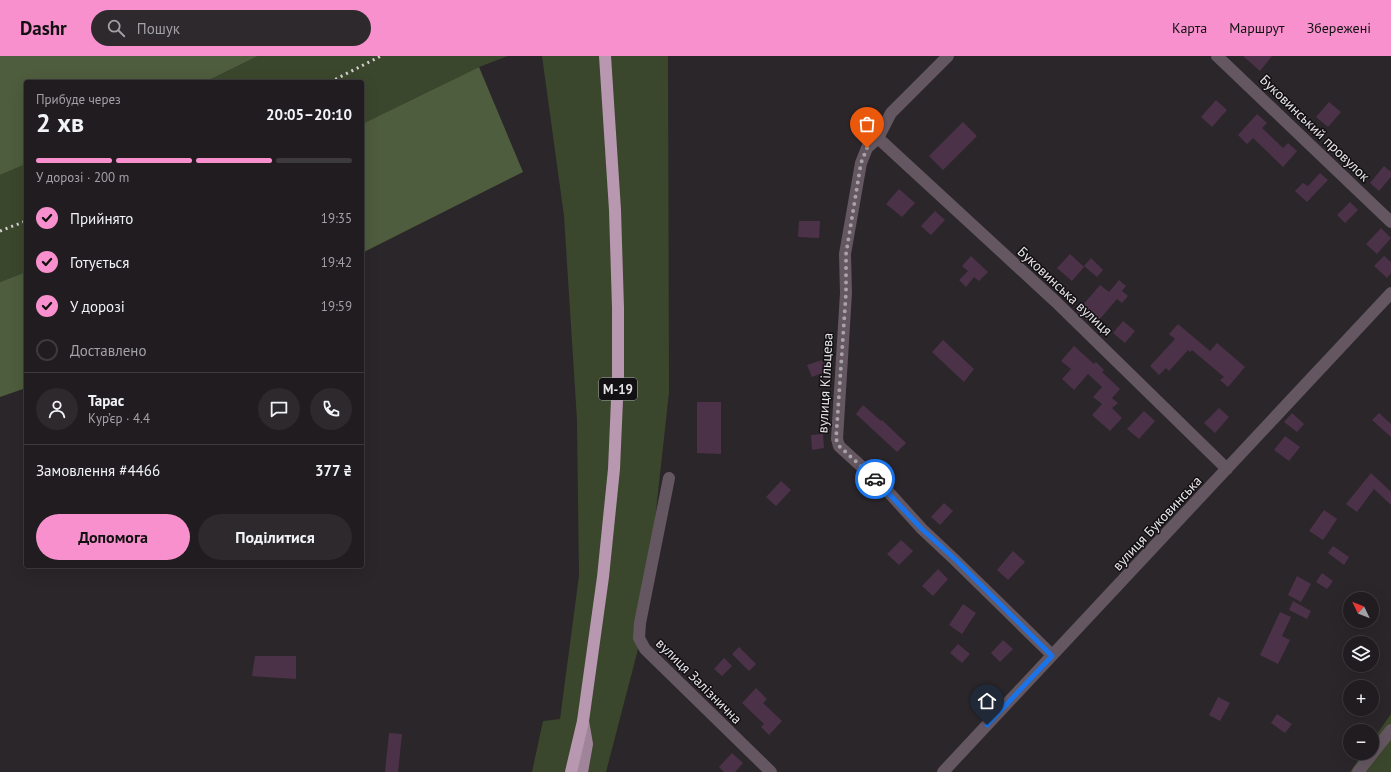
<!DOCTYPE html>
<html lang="uk">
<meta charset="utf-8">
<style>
body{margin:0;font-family:"PT Sans",sans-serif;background:#2d292d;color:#f1f3f6;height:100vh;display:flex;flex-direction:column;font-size:15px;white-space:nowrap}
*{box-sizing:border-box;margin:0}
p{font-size:13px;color:#a2a1a5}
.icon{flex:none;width:22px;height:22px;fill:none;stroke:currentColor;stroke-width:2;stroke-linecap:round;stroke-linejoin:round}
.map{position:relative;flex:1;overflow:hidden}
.side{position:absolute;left:24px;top:24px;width:340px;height:488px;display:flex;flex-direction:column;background:#201c20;border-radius:4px;box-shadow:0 4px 16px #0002,0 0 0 1px #3d3a3e}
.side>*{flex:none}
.needle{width:26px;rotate:313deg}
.tools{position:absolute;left:1343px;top:536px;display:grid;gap:8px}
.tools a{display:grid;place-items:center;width:36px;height:36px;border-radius:50%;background:#201c20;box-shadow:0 4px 16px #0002,0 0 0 1px #3d3a3e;font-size:20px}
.pin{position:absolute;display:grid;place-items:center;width:34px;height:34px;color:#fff;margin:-41px -17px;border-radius:50% 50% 50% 0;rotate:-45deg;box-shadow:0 0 4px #0007}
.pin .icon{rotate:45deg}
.courier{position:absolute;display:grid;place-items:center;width:40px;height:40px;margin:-20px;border:3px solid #1a73e8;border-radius:50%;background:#fff;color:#222;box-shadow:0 1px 5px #0007}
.overview em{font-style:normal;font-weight:600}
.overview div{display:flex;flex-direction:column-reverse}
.overview{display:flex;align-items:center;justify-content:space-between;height:68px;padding:0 12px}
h1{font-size:26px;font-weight:600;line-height:30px}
.bar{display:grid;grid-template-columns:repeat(4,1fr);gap:6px 4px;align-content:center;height:48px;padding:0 12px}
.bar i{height:5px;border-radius:3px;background:#3d3a3e}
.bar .selected{background:#f790cd}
.bar p{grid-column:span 4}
.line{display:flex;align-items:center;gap:10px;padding:0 12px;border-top:1px solid #3d3a3e}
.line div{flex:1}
.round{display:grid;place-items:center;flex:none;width:42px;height:42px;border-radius:21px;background:#2d292d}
ol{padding:0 12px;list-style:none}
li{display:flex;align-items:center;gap:12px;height:44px}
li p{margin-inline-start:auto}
li .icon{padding:4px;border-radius:50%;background:#f790cd;color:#111;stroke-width:4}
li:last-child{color:#a2a1a5}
li i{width:22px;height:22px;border:2px solid #3d3a3e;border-radius:50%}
.button{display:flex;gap:8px;margin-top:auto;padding:8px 12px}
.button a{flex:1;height:46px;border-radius:24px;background:#f790cd;color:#111;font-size:16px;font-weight:600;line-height:46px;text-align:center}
.button a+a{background:#2d292d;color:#f1f3f6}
header{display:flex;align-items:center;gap:24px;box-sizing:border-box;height:56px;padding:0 20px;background:#f790cd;color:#111}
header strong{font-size:19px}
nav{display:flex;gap:22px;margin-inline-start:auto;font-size:14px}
.search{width:280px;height:36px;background:#2d292d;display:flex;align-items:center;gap:10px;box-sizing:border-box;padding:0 14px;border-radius:22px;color:#a2a1a5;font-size:15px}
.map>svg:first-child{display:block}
</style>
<header>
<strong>Dashr</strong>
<div class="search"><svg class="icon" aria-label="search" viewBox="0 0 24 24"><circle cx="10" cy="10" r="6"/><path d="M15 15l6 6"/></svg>Пошук</div>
<nav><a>Карта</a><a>Маршрут</a><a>Збережені</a></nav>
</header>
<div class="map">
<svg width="1391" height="716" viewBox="0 0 1391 716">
<rect width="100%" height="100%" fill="#2b262a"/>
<!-- green -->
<path fill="#3b472c" d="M 258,0 L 508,0 L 479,11 L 362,68 L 362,26 L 205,26 Z
M 542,0 L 668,0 L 669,336 L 643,574 L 606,716 L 532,716 L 543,665 L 560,663 L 579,520 L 577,364 L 564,160 Z
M 26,108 L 26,216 L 0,226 L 0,119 Z
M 1391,658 L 1391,716 L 1350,716 L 1363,697 L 1372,697 L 1372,685 Z"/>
<!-- forest -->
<path fill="#4e5d3d" d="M 0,0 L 258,0 L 205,26 L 26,26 L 26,108 L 0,119 Z
M 479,11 L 523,116 L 362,197 L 362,68 Z
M 26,216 L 26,332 L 0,341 L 0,226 Z"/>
<!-- building -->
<path fill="#4c3249" d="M 1243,0 L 1272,0 L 1260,15 Z
M 1216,44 L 1227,54 L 1212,71 L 1201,61 Z
M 1329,46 L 1341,56 L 1328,71 L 1316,61 Z
M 1257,58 L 1267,67 L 1262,72 L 1283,92 L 1288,87 L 1297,95 L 1283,111 L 1253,82 L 1247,88 L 1238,79 Z
M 963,66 L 977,80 L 943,114 L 929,100 Z
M 1384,110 L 1391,116 L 1391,121 L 1379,135 L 1370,127 Z
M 1320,117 L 1328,124 L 1307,146 L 1295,135 L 1303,127 L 1308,130 Z
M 899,133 L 915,147 L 902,161 L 886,148 Z
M 1350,146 L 1358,154 L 1345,167 L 1337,159 Z
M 935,155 L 945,164 L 931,179 L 921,170 Z
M 799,165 L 820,165 L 819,182 L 798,181 Z
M 1381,172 L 1391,182 L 1377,198 L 1366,188 Z
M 1070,198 L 1084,211 L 1072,225 L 1057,212 Z
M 971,200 L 988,216 L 979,225 L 974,221 L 966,231 L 959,224 L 968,215 L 962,210 Z
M 1384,200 L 1391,206 L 1391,217 L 1387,222 L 1374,210 Z
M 1091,202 L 1103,214 L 1097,221 L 1084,210 Z
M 1119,224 L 1126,230 L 1122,235 L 1128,240 L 1122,247 L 1117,243 L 1099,264 L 1095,261 L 1090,267 L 1077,256 L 1100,229 L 1109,236 Z
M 1123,265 L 1135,275 L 1125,287 L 1113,277 Z
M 1178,268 L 1210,295 L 1217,287 L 1245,311 L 1228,331 L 1220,324 L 1224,321 L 1192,294 L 1190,296 L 1188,294 L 1169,315 L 1166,312 L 1159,319 L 1150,310 L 1175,283 L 1169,278 Z
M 943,284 L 974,313 L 964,326 L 932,296 Z
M 1074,290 L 1094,308 L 1096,306 L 1104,314 L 1102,316 L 1120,333 L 1112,342 L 1118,347 L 1112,352 L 1122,362 L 1110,375 L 1092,359 L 1102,348 L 1093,341 L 1102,331 L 1088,318 L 1074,334 L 1062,323 L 1071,313 L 1061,305 Z
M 822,304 L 827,315 L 812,321 L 807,309 Z
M 697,346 L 721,346 L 721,398 L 697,397 Z
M 863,349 L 881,365 L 882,364 L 906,387 L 897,396 L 856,358 Z
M 1219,352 L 1229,361 L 1215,377 L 1204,367 Z
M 1144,355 L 1155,365 L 1139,383 L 1127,373 Z
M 1292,357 L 1304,368 L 1297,376 L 1284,366 Z
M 1379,357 L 1391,368 L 1391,381 L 1372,364 Z
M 823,378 L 824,392 L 812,394 L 811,379 Z
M 1285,380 L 1300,391 L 1289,405 L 1274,394 Z
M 1371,417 L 1391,436 L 1391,449 L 1374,433 L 1357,456 L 1346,448 Z
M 781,425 L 791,434 L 776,450 L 766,441 Z
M 944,447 L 953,455 L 940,469 L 931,461 Z
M 1324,454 L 1337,463 L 1323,484 L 1309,475 Z
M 901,484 L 913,495 L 899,509 L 887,498 Z
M 1333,490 L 1349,501 L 1344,509 L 1328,497 Z
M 1013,495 L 1025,506 L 1008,524 L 997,514 Z
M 938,513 L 948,523 L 933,540 L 922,530 Z
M 1322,517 L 1333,525 L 1327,533 L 1316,526 Z
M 1297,520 L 1311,528 L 1301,546 L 1288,539 Z
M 1293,545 L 1311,555 L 1307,563 L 1289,554 Z
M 963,548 L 976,557 L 962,578 L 949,569 Z
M 1280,556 L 1291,561 L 1282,580 L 1290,584 L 1278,608 L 1260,599 Z
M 1003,584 L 1013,593 L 1000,606 L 991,597 Z
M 958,588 L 970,598 L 962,607 L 950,597 Z
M 739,591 L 756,608 L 749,615 L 732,598 Z
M 255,600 L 296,600 L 296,623 L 252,620 Z
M 724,602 L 732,610 L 722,620 L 714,613 Z
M 756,632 L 767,643 L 763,647 L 782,665 L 769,679 L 761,671 L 764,668 L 742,647 Z
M 1218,641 L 1230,647 L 1220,665 L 1209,659 Z
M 1277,658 L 1292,668 L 1285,677 L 1271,667 Z
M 389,677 L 402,678 L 398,716 L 385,716 Z
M 732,697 L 743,707 L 735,716 L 724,716 L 719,711 Z"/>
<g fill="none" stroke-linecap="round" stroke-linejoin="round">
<!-- minor -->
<path stroke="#645761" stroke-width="12" d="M 948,0 L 891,57 L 878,82 L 867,92 L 861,107 L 845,198 L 846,237 L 837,383 L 839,390 L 883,430 L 922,473 L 955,504 L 1052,599
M 1217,0 L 1391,166
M 878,82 L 1056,246 L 1227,413
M 669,422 L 640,567 L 639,582 L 645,593 L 771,716
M 943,716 L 1391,237
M 1358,716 L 1391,674"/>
<!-- major -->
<path stroke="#a0859a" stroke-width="12" d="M 582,716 L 587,688 L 583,665"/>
<!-- highway -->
<path stroke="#b897b0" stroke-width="12" d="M 571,716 L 583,665 L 603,521 L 614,413 L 618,321 L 618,252 L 615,154 L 605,0"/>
<!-- rail -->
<path stroke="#d4d1d4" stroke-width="3" stroke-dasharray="2 4" stroke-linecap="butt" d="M 330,26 L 381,0
M 0,175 L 26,165"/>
</g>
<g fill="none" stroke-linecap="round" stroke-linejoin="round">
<!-- done -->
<path stroke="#a6a2a6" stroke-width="4" stroke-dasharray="0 7.2" d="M 867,92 L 861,107 L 846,198 L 846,237 L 836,383 L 839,390 L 875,423"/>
<!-- route -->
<path stroke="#1a73e8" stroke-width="5" d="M 875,423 L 922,473 L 956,504 L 1052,600 L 987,669"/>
</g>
<g text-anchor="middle" stroke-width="3" stroke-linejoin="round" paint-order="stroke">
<!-- shield labels -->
<rect fill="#121012" stroke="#a8a5a8" stroke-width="1" x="599" y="322" width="38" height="22" rx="3"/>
<g font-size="13" font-weight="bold" fill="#e8e5e8">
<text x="618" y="338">М-19</text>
</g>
<!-- street labels -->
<g font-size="14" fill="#e8e5e8" stroke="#121012">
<text transform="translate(1315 72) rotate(44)" y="5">Буковинський провулок</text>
<text transform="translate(1065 235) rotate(43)" y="5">Буковинська вулиця</text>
<text transform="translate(825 327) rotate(-87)" y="5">вулиця Кільцева</text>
<text transform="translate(1157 467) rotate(-47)" y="5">вулиця Буковинська</text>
<text transform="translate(699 625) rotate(45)" y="5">вулиця Залізнична</text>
</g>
</g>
</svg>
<div class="tools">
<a><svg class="needle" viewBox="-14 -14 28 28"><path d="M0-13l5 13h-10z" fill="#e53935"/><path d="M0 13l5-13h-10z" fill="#a2a1a5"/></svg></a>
<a><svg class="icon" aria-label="layers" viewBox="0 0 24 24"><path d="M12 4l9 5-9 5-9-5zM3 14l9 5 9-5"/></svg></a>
<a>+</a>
<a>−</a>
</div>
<div class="pin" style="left:867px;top:92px;background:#ea580c"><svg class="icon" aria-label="bag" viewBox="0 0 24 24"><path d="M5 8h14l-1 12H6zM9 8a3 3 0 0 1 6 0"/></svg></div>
<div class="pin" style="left:987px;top:669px;background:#1f2937"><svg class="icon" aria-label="home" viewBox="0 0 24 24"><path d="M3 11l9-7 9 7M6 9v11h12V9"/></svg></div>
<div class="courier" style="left:875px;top:423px"><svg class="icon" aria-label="car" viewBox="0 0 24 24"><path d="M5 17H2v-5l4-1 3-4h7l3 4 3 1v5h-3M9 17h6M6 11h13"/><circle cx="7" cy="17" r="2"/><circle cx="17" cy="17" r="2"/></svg></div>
<section class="side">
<div class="overview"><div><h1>2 хв</h1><p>Прибуде через</p></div><em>20:05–20:10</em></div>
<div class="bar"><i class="selected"></i><i class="selected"></i><i class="selected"></i><i></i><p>У дорозі · 200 m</p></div>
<ol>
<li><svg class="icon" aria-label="check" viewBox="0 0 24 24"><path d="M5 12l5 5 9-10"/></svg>Прийнято<p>19:35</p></li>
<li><svg class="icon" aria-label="check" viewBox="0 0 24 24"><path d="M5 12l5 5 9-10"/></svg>Готується<p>19:42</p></li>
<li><svg class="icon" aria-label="check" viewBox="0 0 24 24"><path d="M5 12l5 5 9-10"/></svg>У дорозі<p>19:59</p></li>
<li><i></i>Доставлено</li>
</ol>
<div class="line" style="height:72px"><a class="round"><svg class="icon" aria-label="person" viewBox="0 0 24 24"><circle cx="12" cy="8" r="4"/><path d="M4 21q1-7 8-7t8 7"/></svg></a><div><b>Тарас</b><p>Кур’єр · 4.4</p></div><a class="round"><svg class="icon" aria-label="chat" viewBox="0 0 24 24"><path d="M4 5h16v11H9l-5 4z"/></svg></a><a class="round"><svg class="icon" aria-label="phone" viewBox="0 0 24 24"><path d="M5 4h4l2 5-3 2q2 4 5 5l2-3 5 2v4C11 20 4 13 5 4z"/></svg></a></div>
<div class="line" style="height:52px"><div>Замовлення #4466</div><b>377 ₴</b></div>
<div class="button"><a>Допомога</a><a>Поділитися</a></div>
</section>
</div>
